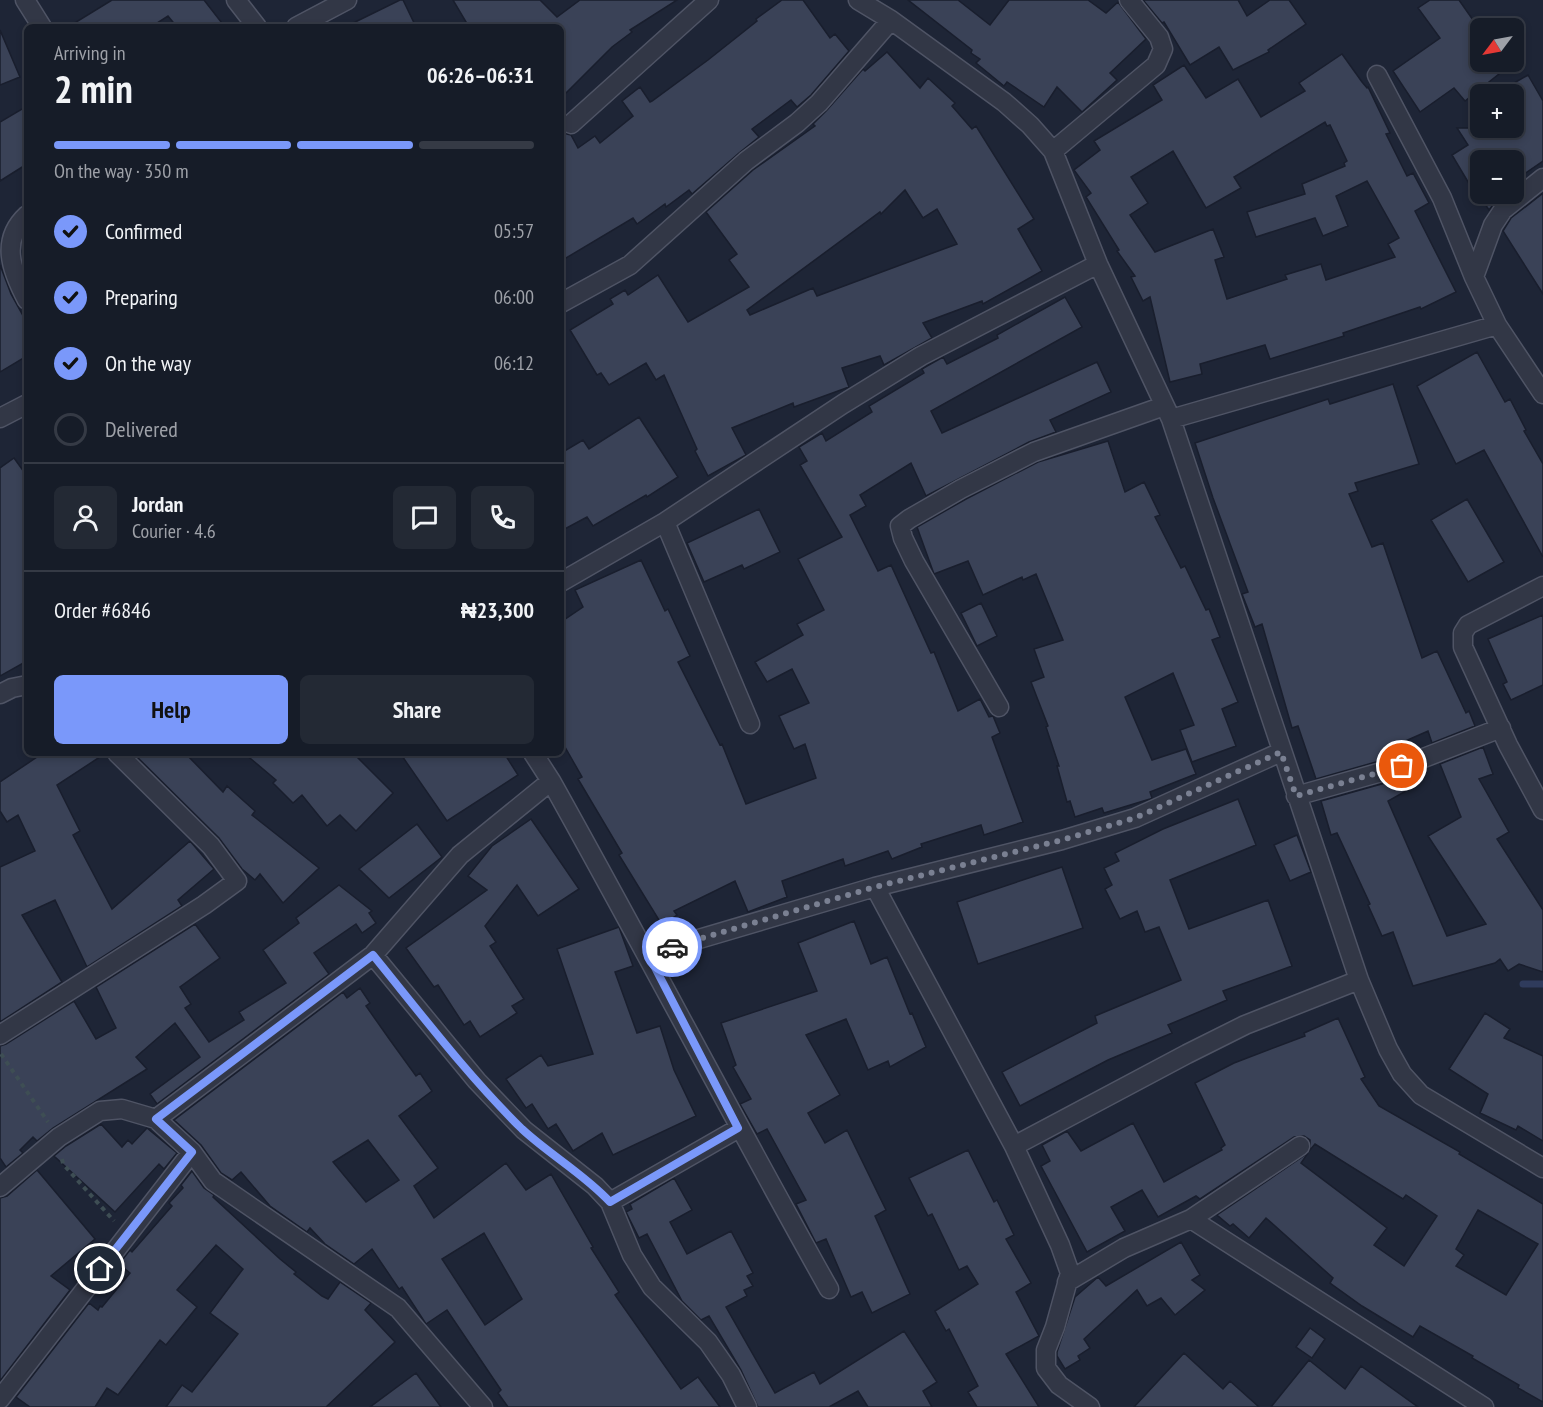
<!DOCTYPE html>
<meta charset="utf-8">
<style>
body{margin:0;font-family:"PT Sans Narrow",sans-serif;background:#232934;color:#f1f3f6;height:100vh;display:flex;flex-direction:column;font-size:22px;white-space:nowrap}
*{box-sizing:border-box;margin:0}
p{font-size:20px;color:#9ea1a8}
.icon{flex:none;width:33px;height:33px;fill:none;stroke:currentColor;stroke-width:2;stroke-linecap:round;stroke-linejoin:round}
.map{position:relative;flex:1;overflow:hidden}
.panel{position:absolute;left:24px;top:24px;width:540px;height:732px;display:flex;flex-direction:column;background:#161c28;border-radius:9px;box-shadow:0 3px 9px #0003,0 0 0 2px #353a45}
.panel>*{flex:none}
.needle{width:39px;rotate:238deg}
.controls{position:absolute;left:1470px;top:18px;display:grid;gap:12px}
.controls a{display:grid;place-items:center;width:54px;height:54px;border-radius:9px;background:#161c28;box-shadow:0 3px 9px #0003,0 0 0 2px #353a45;font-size:30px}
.pin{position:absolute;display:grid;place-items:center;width:51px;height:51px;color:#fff;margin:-26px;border:3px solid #fff;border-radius:50%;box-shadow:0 2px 6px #0007}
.courier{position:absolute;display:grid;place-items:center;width:60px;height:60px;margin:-30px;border:4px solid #7a98fa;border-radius:50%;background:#fff;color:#222;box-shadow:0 2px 8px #0007}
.overview em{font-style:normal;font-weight:600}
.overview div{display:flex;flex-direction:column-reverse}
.overview{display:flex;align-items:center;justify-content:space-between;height:102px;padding:0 30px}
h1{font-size:39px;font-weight:600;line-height:45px}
.bar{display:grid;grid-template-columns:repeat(4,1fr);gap:9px 6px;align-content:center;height:72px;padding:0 30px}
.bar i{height:8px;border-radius:4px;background:#353a45}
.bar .active{background:#7a98fa}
.bar p{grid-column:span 4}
.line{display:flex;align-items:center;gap:15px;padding:0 30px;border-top:2px solid #353a45}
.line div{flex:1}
.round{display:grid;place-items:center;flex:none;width:63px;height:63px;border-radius:9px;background:#232934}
ol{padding:0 30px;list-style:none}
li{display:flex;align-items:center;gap:18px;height:66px}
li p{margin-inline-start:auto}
li .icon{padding:6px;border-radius:50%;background:#7a98fa;color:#111;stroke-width:4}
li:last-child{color:#9ea1a8}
li i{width:33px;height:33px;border:3px solid #353a45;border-radius:50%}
.cta{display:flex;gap:12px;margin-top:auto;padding:12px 30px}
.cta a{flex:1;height:69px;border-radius:9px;background:#7a98fa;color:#111;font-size:24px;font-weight:600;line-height:69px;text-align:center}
.cta a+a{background:#232934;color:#f1f3f6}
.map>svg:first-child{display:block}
</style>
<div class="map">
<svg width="1543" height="1407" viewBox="0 0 1543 1407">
<rect width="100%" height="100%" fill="#1e2536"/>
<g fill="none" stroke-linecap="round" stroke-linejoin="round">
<!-- stream -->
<path stroke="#2f3b5c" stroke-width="7" d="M 1523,984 L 1543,984"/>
</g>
<!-- building -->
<path fill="#3a4257" stroke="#191e2d" stroke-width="1.5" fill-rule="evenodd" d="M 112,0 L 204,0 L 225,27 L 177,27 L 168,16 L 151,27 L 68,27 Z
M 400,0 L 403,0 L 416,27 L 345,27 Z
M 453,0 L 540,0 L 557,17 L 580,0 L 677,0 L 630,30 L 632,32 L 612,47 L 561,98 L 561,27 L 469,27 Z
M 782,0 L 803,0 L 830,38 L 835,34 L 849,51 L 811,95 L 797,107 L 791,100 L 752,129 L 759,137 L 739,153 L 692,194 L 689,190 L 666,207 L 665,204 L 637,224 L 633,218 L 561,261 L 561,129 L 567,134 L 571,135 L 578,148 L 595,136 L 600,143 L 633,116 L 622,101 L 640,87 L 650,102 L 652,101 L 708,60 L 757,21 L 756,19 Z
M 908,0 L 958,0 L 990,25 L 1009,0 L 1088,0 L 1106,13 L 1118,2 L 1146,39 L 1110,73 L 1117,80 L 1082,112 L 1057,87 L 1044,107 L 1007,82 L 1004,86 L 976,63 L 980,59 L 971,53 L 972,50 Z
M 1143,0 L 1238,0 L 1247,16 L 1270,0 L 1289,0 L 1306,24 L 1268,50 L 1269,52 L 1233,70 L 1219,47 L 1190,65 L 1164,22 L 1162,23 Z
M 1430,0 L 1459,0 L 1480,30 L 1480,62 L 1514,62 L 1465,101 L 1454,88 L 1420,112 L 1393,71 L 1440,38 L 1418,8 Z
M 0,30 L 20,77 L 0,85 Z
M 887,52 L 920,88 L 928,78 L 955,103 L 952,106 L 972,129 L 976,126 L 1034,219 L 1018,229 L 1042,271 L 983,304 L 982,301 L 923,323 L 932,338 L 884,365 L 880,356 L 842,368 L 849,387 L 794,407 L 793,403 L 732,428 L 746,455 L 708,476 L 695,451 L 697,449 L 664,375 L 656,380 L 646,363 L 609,385 L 601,373 L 597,375 L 570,330 L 613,304 L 610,299 L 625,290 L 628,295 L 658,275 L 688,322 L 749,287 L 729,260 L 737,254 L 706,212 L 753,170 L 815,126 L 813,124 L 827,110 L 863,69 L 865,71 ZM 905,190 L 923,218 L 937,209 L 957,244 L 817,296 L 813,288 L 750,315 L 747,310 L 880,212 L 881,214 Z
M 1342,54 L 1362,82 L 1367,88 L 1368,87 L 1390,133 L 1386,134 L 1407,176 L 1413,173 L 1429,203 L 1415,211 L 1456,292 L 1421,309 L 1420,307 L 1343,333 L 1344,336 L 1270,359 L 1265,345 L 1200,364 L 1202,374 L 1170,382 L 1150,297 L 1143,301 L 1131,277 L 1135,276 L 1117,251 L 1119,250 L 1086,197 L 1091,193 L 1074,170 L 1100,150 L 1094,141 L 1162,100 L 1153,85 L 1184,65 L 1206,98 L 1238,79 L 1261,117 L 1305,91 L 1299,83 ZM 1325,122 L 1327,126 L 1330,125 L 1347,161 L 1344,163 L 1345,166 L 1302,184 L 1305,194 L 1247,212 L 1256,237 L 1315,218 L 1323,236 L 1348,226 L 1336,196 L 1367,181 L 1399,238 L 1388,244 L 1395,257 L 1326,280 L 1321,264 L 1285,275 L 1287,279 L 1227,299 L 1215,260 L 1224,257 L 1213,229 L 1155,252 L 1130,215 L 1148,203 L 1131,177 L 1173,151 L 1206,208 L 1241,188 L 1234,177 Z
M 1528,75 L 1543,101 L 1543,161 L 1514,181 L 1514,160 L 1480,160 L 1480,194 L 1506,194 L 1496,201 L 1489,210 L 1483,201 L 1480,202 L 1452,155 L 1468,145 L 1457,128 L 1514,128 L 1514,83 Z
M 27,106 L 27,164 L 0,181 L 0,122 Z
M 1542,194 L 1543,194 L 1543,294 L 1503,231 L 1511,218 Z
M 0,265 L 11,294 L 27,323 L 27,356 L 0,372 Z
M 1065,297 L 1082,327 L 931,411 L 942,433 L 1097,362 L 1111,392 L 1050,420 L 1056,432 L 1029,442 L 926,496 L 911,463 L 860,495 L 866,506 L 850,515 L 878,571 L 891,565 L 931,653 L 934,652 L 958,711 L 980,699 L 989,717 L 993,716 L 1000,733 L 992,737 L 1023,822 L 984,835 L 981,825 L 921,844 L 922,847 L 892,859 L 888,851 L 845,866 L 843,859 L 782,881 L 787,897 L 748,912 L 735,881 L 674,911 L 677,915 L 662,925 L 619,855 L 622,853 L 578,779 L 582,777 L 561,740 L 561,622 L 583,607 L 575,590 L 641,560 L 665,611 L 668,609 L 690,656 L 678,662 L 720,745 L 722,744 L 746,804 L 816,778 L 805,744 L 794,749 L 779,716 L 809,703 L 792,669 L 767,682 L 755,662 L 803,635 L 797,624 L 824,610 L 798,559 L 842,537 L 800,465 L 807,461 L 799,447 L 822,433 L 826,441 L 872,412 L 869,406 L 924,373 L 922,369 L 927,366 L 943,357 L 947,364 L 998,338 L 997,335 Z
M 1477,352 L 1505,402 L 1510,399 L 1526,430 L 1524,431 L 1543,464 L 1543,557 L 1484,450 L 1456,464 L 1417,386 Z
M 1393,384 L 1419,464 L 1355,483 L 1358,491 L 1349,494 L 1372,547 L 1383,543 L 1422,658 L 1437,651 L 1466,713 L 1469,711 L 1475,726 L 1432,743 L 1428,731 L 1394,746 L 1397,756 L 1316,779 L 1298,726 L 1292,728 L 1262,624 L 1255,627 L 1242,594 L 1248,592 L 1213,498 L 1195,443 L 1328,399 L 1330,404 Z
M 639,417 L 678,477 L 647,497 L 646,495 L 593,526 L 587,517 L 561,531 L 561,453 L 583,440 L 589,449 Z
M 1108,441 L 1125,492 L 1144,482 L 1160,515 L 1155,517 L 1181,568 L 1185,566 L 1206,610 L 1209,609 L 1220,637 L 1212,640 L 1238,702 L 1222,709 L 1236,746 L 1192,762 L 1180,730 L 1194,725 L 1173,673 L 1125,697 L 1152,760 L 1186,749 L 1196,774 L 1150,792 L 1152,798 L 1150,799 L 1104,813 L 1102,808 L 1075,817 L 1070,801 L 1067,802 L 1057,766 L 1059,766 L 1046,727 L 1048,726 L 1031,682 L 1044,677 L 1034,649 L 1063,640 L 1036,574 L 1023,580 L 1022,577 L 983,595 L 968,561 L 934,574 L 917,527 L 966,499 L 1038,462 Z
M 14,458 L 27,476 L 27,661 L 0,676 L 0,468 Z
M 1467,499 L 1504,562 L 1468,582 L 1431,520 Z
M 759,509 L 780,552 L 744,569 L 742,565 L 704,582 L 687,543 Z
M 981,603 L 997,636 L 977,646 L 961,613 Z
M 1543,615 L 1543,685 L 1511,700 L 1503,684 L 1507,682 L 1488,639 Z
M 1483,747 L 1493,774 L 1479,779 L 1509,832 L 1497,839 L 1543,910 L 1543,972 L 1519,964 L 1508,971 L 1500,959 L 1495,963 L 1413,986 L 1393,932 L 1382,936 L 1368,905 L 1370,904 L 1337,833 L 1331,835 L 1321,801 L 1403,778 L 1406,791 L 1388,801 L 1447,936 L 1486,924 L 1428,836 L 1461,817 L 1440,764 Z
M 43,753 L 106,753 L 57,785 L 80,831 L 73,835 L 112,909 L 190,841 L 214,869 L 178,900 L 182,906 L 87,967 L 55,900 L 22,915 L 62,982 L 0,1022 L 0,867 L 35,851 L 18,815 L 7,822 L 0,811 L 0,782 Z
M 133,753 L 185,753 L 223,792 L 227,786 L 255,811 L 252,815 L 319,868 L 283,903 L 260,874 L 255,880 L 242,869 L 219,838 Z
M 244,753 L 353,753 L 393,793 L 356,831 L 340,815 L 327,826 L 302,795 L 293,803 L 273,783 L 276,780 Z
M 400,753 L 504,753 L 518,775 L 447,821 Z
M 1238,799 L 1256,845 L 1170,880 L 1189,929 L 1268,900 L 1292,966 L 1223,991 L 1227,1000 L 1168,1025 L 1172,1033 L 1108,1060 L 1020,1106 L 1002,1072 L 1097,1023 L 1095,1016 L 1181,980 L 1159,927 L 1145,932 L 1137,911 L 1120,919 L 1105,889 L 1112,885 L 1104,868 L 1119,861 L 1115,853 L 1163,829 Z
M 531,819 L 579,889 L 538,916 L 517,885 L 485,926 L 496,942 L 490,946 L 524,999 L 512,1006 L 517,1013 L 480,1037 L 470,1021 L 464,1025 L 438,985 L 434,987 L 406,948 L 487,890 L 468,876 L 492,846 Z
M 417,824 L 442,857 L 389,898 L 359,869 Z
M 1297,835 L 1311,872 L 1290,881 L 1274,845 Z
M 1062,867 L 1083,928 L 978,964 L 957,902 Z
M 339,885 L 372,911 L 369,913 L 376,923 L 362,933 L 356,924 L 314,953 L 329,974 L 157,1104 L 150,1094 L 200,1057 L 175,1023 L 136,1057 L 147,1069 L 53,1128 L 37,1141 L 33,1137 L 20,1150 L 23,1153 L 6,1167 L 0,1158 L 0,1046 L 6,1044 L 74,1001 L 96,1039 L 116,1028 L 96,987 L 195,924 L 220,958 L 180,987 L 191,1004 L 185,1008 L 209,1042 L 244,1020 L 239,1012 L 286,983 L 263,950 L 299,923 L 296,918 Z
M 854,921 L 871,964 L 887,957 L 910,1014 L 912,1013 L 926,1047 L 890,1067 L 888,1061 L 868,1070 L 846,1019 L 806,1035 L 840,1095 L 808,1113 L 825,1143 L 847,1130 L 886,1210 L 875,1216 L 910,1294 L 872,1313 L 862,1292 L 851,1297 L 826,1239 L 816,1243 L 796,1204 L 806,1200 L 767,1129 L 757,1134 L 740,1104 L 751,1099 L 733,1067 L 736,1065 L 721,1023 L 817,991 L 798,943 Z
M 619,927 L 633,966 L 615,972 L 637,1033 L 660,1026 L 674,1070 L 696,1116 L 613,1155 L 602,1133 L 573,1151 L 556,1124 L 548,1129 L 532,1104 L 526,1108 L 506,1079 L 541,1055 L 548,1066 L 593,1054 L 557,949 Z
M 360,988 L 370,1003 L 366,1006 L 390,1040 L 416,1076 L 420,1073 L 432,1091 L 399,1116 L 438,1168 L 414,1186 L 434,1218 L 506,1163 L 526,1190 L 551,1174 L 593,1247 L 591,1248 L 619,1292 L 615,1295 L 681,1389 L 698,1377 L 720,1407 L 508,1407 L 498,1393 L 501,1390 L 447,1310 L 426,1324 L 402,1287 L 399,1289 L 372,1249 L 354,1264 L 325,1244 L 310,1228 L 307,1232 L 270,1206 L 241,1172 L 232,1180 L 221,1173 L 201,1145 L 174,1120 L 343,992 L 347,998 ZM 368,1140 L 399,1180 L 366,1202 L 333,1162 ZM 484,1233 L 522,1299 L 485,1325 L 442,1259 Z
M 1485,1013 L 1510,1029 L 1504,1038 L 1543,1056 L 1543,1141 L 1518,1126 L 1516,1130 L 1480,1113 L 1488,1094 L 1449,1069 Z
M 1338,1018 L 1365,1077 L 1361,1079 L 1379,1106 L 1460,1152 L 1459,1154 L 1543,1204 L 1543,1402 L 1518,1388 L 1519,1385 L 1472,1358 L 1473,1356 L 1420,1326 L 1413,1337 L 1362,1306 L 1330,1283 L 1333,1278 L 1266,1218 L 1249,1238 L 1233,1224 L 1230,1226 L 1217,1215 L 1308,1153 L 1301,1163 L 1387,1228 L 1374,1245 L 1404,1266 L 1437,1216 L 1406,1195 L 1403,1199 L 1315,1144 L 1310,1150 L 1310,1140 L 1304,1136 L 1294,1137 L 1200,1199 L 1196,1196 L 1158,1217 L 1142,1190 L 1111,1207 L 1125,1231 L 1087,1252 L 1041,1166 L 1050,1161 L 1042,1145 L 1067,1131 L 1081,1151 L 1133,1123 L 1164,1182 L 1222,1150 L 1221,1148 L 1225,1145 L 1195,1083 L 1234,1063 L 1305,1036 L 1304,1033 ZM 1478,1210 L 1538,1244 L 1506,1295 L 1456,1266 L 1464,1255 L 1456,1249 Z
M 101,1124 L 122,1147 L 128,1140 L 132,1144 L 147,1128 L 177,1153 L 164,1169 L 159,1164 L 115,1212 L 54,1156 L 66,1146 Z
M 968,1150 L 994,1202 L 997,1200 L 1014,1235 L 1006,1239 L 1031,1283 L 1016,1292 L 1039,1336 L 1006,1354 L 1039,1407 L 977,1407 L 968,1392 L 978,1386 L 949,1329 L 946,1331 L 935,1311 L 978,1284 L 967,1266 L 959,1270 L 932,1214 L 928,1216 L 909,1178 Z
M 37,1170 L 95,1239 L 51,1276 L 70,1290 L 0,1381 L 0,1198 L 7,1196 Z
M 192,1171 L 204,1188 L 214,1195 L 213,1197 L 280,1259 L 296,1272 L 294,1274 L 322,1296 L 328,1299 L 340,1282 L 371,1303 L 365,1310 L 395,1342 L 326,1407 L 166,1407 L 182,1385 L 192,1392 L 238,1334 L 210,1313 L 243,1269 L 216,1245 L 177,1290 L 197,1307 L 166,1345 L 160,1340 L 118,1395 L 107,1388 L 95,1407 L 30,1407 L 16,1397 L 89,1303 L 98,1310 L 100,1306 L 102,1307 L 130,1273 L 119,1264 L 130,1250 L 132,1252 L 172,1206 L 169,1203 L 183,1188 L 181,1185 Z
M 674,1178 L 692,1210 L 670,1222 L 687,1254 L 731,1231 L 753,1273 L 747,1276 L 753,1286 L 744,1290 L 747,1296 L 726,1307 L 775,1393 L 814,1372 L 820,1384 L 904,1331 L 937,1382 L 923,1391 L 932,1407 L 868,1407 L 858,1391 L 829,1407 L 758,1407 L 741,1370 L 709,1316 L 701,1320 L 682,1301 L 647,1234 L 639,1238 L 626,1212 L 632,1209 L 630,1204 Z
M 1181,1242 L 1200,1275 L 1192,1280 L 1205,1290 L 1175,1315 L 1161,1298 L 1147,1306 L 1137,1290 L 1084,1339 L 1090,1348 L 1078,1356 L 1080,1360 L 1065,1369 L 1057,1356 L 1057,1352 L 1075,1297 L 1098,1277 L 1106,1286 Z
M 1310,1328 L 1325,1339 L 1312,1358 L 1296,1347 Z
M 1184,1353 L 1223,1389 L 1230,1381 L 1259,1407 L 1134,1407 Z
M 1309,1360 L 1345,1389 L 1361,1366 L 1418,1407 L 1271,1407 Z
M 416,1373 L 441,1407 L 370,1407 Z"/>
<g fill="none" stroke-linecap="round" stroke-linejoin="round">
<!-- minor casing -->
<g stroke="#4f5465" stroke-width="21">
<path id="minor" d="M 25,0 L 42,27
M 236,0 L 257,27
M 858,0 L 891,20 L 1004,102 L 1030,125 L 1053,151 L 1098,264 L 1171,419 L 1359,980 L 1388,1049 L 1402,1074 L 1421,1095 L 1543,1168
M 296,27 L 347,0
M 1377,75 L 1442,198 L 1474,277 L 1497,325 L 1543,394
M 571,124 L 709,0
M 1053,151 L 1156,65 L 1163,49 L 1159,37 L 1129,0
M 27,215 C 0,240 11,270 27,300
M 1474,277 L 1493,225 L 1503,210 L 1543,178
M 561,303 L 630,265 L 746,161 L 797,123 L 819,103 L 891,20
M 0,418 L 27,404
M 1171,419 L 1497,325
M 665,522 L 750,724
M 561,582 L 665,522 L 843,404 L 921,356 L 1098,264
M 1543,586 L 1468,625 L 1463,633 L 1463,647 L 1508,745 L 1543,810
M 0,694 L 12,688 L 27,685
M 999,707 L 914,561 L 903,538 L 900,526 L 909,519 L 961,489 L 1034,452 L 1164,406
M 533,753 L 551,781 C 645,949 734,1120 829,1289
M 1296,796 L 1403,766 L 1501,728
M 875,887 L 1014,1146 L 1060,1245 L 1070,1273 L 1055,1327 L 1046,1350 L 1046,1368 L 1059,1385 L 1090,1407
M 648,954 L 875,887 L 1062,840 L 1135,818 L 1281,752
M 373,955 L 477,1081 L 524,1130 L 595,1186 L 610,1202 L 632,1255 L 652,1287 L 708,1342 L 731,1375 L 747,1407
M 0,1035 L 204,905 L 237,881 L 211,846 L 117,753
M 156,1119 L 373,955 L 460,855 L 551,781
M 1014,1146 L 1187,1054 L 1245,1025 L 1359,980
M 0,1187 L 59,1137 L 100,1111 L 122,1109 L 156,1119 L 192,1152 L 213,1181 L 398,1308 L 483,1407
M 610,1202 L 739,1128
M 1191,1219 L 1484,1407
M 1067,1282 L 1124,1248 L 1191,1219 L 1300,1146
M 0,1399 L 192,1152"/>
</g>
<!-- path -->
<path stroke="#3e4e54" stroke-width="4" stroke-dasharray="4.5 4.5" stroke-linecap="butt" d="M 1,1054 L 48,1122
M 62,1159 L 63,1164 L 114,1221"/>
<!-- minor -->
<use href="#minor" stroke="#323746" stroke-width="18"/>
</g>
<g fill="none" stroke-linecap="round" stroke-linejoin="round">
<!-- done -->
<path stroke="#7a8092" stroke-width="6" stroke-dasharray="0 10.8" d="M 672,947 L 875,887 L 1062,840 L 1135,818 L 1281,752 L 1296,796 L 1402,766"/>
<!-- route -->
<path stroke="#7a98fa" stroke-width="8" d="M 100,1269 L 192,1152 L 156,1119 L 373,955 C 421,1014 468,1076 522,1129 C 550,1155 584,1174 610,1202 L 738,1128 L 648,954 L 672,947"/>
</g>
</svg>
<div class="controls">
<a><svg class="needle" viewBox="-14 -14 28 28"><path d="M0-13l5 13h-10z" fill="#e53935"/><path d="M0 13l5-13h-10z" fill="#9ea1a8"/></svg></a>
<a>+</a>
<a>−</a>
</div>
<div class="pin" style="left:1402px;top:766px;background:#ea580c"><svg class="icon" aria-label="bag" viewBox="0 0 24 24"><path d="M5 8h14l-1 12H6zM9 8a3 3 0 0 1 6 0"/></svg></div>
<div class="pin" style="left:100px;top:1269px;background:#1f2937"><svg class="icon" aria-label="home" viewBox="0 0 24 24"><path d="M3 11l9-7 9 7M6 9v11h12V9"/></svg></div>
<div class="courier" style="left:672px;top:947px"><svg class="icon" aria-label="car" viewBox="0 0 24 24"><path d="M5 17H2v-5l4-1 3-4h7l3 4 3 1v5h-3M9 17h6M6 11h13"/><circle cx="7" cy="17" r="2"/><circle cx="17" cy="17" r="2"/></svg></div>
<section class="panel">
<div class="overview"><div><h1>2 min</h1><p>Arriving in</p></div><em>06:26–06:31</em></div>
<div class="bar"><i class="active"></i><i class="active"></i><i class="active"></i><i></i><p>On the way · 350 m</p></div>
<ol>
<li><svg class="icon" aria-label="check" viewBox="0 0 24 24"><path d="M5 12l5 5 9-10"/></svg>Confirmed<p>05:57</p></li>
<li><svg class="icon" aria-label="check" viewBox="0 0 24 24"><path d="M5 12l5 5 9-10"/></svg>Preparing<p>06:00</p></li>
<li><svg class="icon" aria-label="check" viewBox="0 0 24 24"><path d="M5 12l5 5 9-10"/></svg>On the way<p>06:12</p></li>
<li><i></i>Delivered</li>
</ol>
<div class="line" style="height:108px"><a class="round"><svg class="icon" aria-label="person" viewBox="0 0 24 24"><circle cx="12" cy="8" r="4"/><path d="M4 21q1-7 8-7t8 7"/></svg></a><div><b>Jordan</b><p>Courier · 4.6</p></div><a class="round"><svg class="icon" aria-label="chat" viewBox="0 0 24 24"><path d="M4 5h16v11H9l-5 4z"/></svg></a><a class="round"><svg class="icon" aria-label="phone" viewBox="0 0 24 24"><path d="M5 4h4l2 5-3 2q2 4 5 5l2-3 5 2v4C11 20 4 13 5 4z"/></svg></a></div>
<div class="line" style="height:78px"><div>Order #6846</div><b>₦23,300</b></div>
<div class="cta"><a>Help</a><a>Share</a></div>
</section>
</div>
